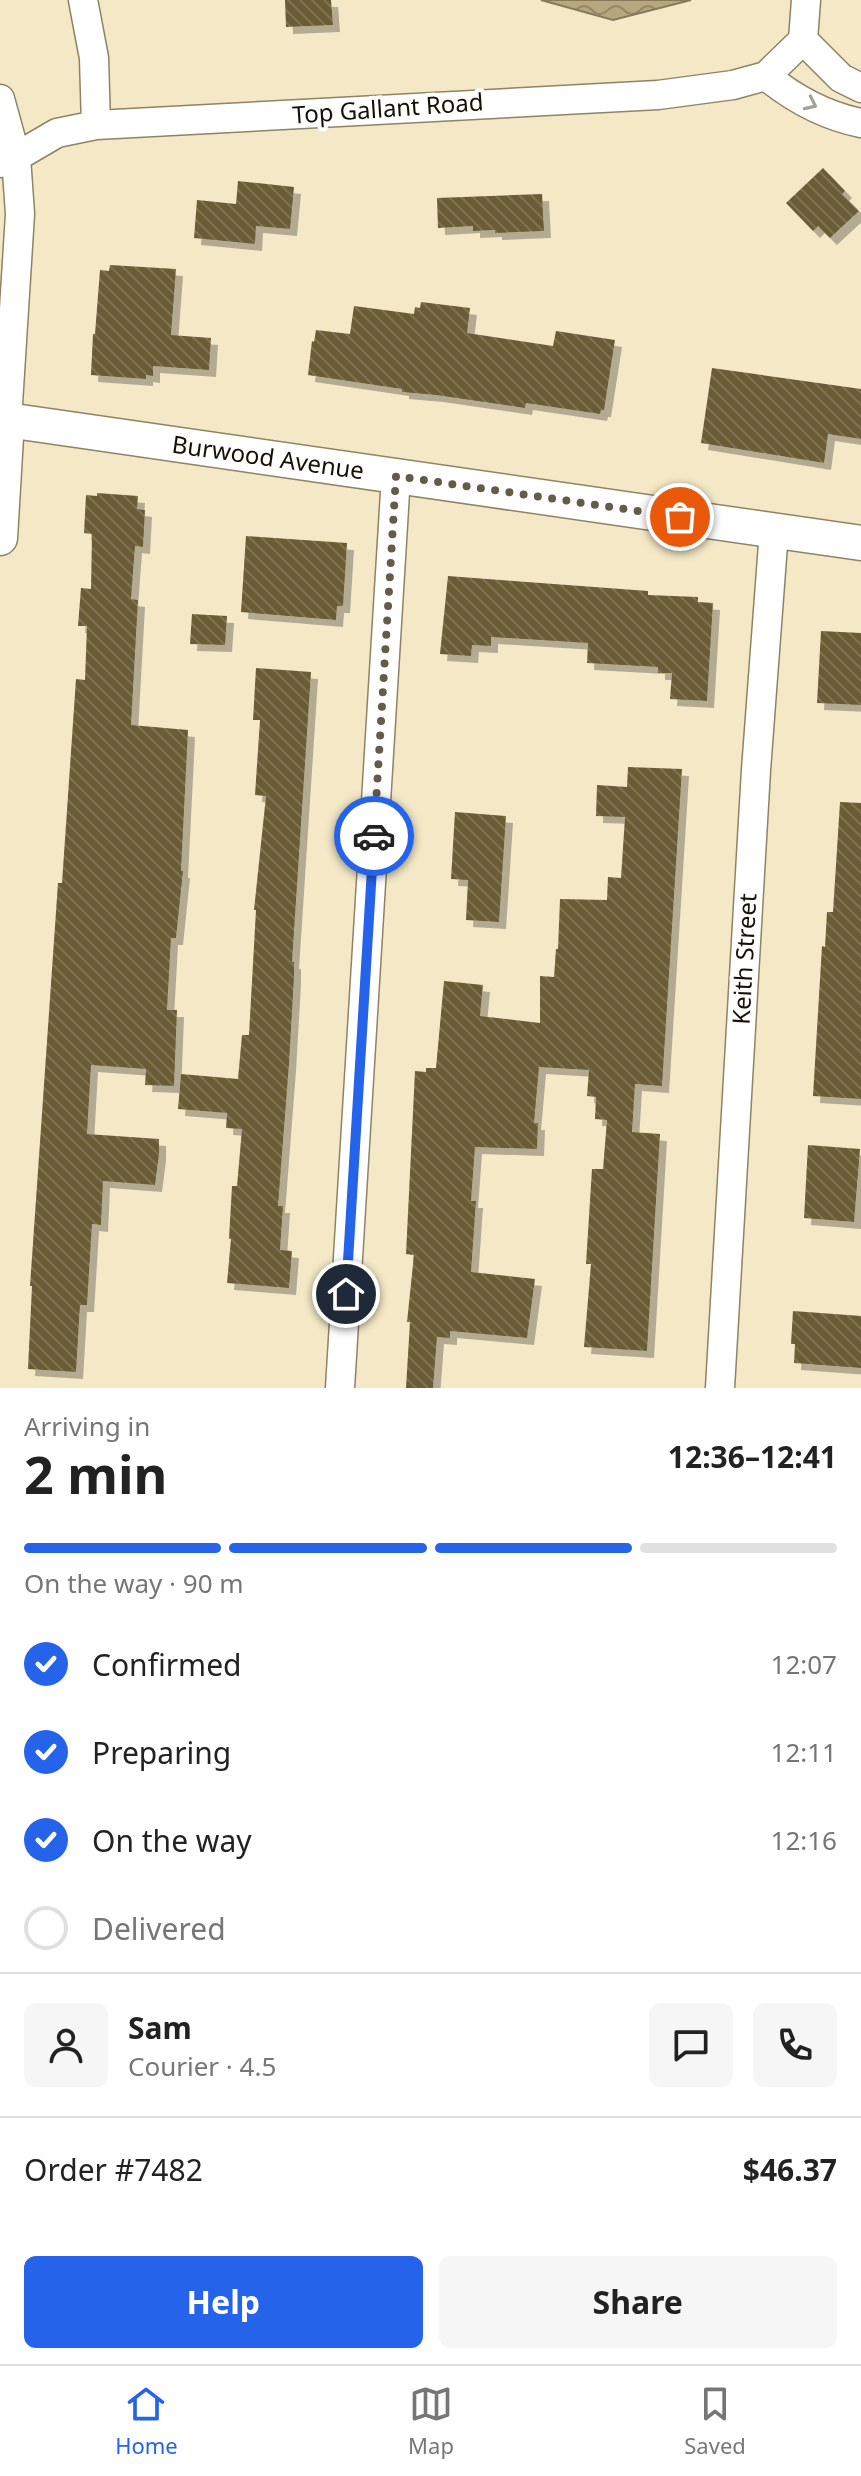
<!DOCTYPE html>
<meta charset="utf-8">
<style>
body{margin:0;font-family:"Noto Sans",sans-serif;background:#f6f6f6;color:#222;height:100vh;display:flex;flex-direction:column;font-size:30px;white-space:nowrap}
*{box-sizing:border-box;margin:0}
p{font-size:26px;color:#767676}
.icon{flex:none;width:44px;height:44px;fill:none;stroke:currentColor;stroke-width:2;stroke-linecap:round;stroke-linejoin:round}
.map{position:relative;height:1388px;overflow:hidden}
.side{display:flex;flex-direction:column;background:#fff;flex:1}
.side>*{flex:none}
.pin{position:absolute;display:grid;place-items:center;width:68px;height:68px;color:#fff;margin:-34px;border:4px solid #fff;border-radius:50%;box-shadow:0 2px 8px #0007}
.courier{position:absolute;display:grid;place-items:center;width:80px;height:80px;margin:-40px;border:6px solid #2563eb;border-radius:50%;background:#fff;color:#222;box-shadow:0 2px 10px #0007}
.headline em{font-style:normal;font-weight:700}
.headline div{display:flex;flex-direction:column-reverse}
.headline{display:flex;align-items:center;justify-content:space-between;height:136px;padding:0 24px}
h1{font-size:52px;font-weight:700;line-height:60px}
.bar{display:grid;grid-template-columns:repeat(4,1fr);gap:12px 8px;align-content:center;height:96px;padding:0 24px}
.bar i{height:10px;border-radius:6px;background:#e0e0e0}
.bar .selected{background:#2563eb}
.bar p{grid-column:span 4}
.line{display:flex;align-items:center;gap:20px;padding:0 24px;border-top:2px solid #e0e0e0}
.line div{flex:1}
.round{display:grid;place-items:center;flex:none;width:84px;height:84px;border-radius:12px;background:#f6f6f6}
ol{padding:0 24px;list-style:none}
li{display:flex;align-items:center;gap:24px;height:88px}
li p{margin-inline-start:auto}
li .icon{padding:8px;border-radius:50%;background:#2563eb;color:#fff;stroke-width:4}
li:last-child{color:#767676}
li i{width:44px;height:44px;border:4px solid #e0e0e0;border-radius:50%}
.button{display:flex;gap:16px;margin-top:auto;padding:16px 24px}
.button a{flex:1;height:92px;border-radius:12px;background:#2563eb;color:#fff;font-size:32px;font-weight:700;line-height:92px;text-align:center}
.button a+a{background:#f6f6f6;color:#222}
.menu{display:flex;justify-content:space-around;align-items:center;height:112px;border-top:2px solid #e0e0e0;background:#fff;font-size:22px;color:#767676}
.menu a{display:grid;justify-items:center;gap:4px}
.menu .selected{color:#2563eb}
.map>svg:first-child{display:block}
</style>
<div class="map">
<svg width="861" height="1388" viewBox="0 0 861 1388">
<defs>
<pattern id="water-waves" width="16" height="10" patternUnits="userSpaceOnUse" patternTransform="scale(2)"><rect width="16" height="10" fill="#b6a77e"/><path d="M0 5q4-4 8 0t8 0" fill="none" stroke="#938765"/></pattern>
<pattern id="building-back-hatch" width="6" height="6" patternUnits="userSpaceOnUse" patternTransform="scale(2)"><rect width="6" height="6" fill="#6a5c36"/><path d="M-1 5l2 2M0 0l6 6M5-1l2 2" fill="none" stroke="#7e7356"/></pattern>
<filter id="shadow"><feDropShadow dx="7" dy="7" stdDeviation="0" flood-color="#0004"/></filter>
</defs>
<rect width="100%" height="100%" fill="#f4e8c6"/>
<!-- water -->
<path fill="url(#water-waves)" stroke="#867a5a" stroke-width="2" d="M 541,0 L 691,0 L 613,20 Z"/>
<!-- building -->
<path fill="url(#building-back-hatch)" filter="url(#shadow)" d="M 285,0 L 331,0 L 333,25 L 286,27 Z
M 823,168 L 845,191 L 842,194 L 859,211 L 830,238 L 818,226 L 813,231 L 786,203 Z
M 238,181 L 294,187 L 290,229 L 256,226 L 255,244 L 194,238 L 197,200 L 236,204 Z
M 542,194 L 544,231 L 495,233 L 495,230 L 473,231 L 473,226 L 438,228 L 437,198 Z
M 110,265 L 176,269 L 171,335 L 211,338 L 209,370 L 153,366 L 153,376 L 146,375 L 146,379 L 91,375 L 93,334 L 95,334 L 100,270 L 109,271 Z
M 421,302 L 470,308 L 467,333 L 553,346 L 556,331 L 615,340 L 604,410 L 601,410 L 600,414 L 526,403 L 525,408 L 436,395 L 402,392 L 402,389 L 308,375 L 312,341 L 314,342 L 316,330 L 350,334 L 354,306 L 414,314 L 415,307 L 420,308 Z
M 712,368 L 861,389 L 861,439 L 828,434 L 824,463 L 701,443 Z
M 97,493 L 138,496 L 137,509 L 145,510 L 143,547 L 135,546 L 131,599 L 138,600 L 131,725 L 188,730 L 181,871 L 183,871 L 176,938 L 171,938 L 167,1010 L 177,1010 L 174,1086 L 145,1085 L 146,1069 L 91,1065 L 87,1134 L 159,1139 L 159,1154 L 155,1185 L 103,1181 L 101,1225 L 92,1224 L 87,1305 L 80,1305 L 76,1372 L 28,1369 L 32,1286 L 30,1286 L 58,883 L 62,883 L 76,679 L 85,680 L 87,626 L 78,626 L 81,588 L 91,589 L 92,534 L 84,533 L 86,495 L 97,496 Z
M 246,536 L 347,543 L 343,606 L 337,606 L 336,620 L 241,612 Z
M 448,576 L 648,591 L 648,595 L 698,597 L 698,602 L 713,603 L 707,701 L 670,699 L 672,673 L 658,673 L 658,667 L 587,663 L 588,643 L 491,637 L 491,646 L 472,645 L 471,656 L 440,654 Z
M 192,614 L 227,616 L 225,645 L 190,644 Z
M 821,631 L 861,633 L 861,705 L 817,703 Z
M 256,668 L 311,672 L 292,962 L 294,962 L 294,977 L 289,1064 L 278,1206 L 283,1206 L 280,1250 L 292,1251 L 289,1288 L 227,1283 L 231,1239 L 229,1239 L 232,1186 L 237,1186 L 242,1129 L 226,1128 L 227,1113 L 178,1109 L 181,1074 L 238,1079 L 242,1035 L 249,1035 L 256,910 L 254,910 L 266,796 L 255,795 L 260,720 L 253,720 Z
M 628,767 L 682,769 L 662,1086 L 635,1084 L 632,1132 L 660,1134 L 647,1351 L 584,1347 L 591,1264 L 586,1264 L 592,1169 L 603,1169 L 607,1120 L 595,1119 L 596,1097 L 587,1096 L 589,1070 L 539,1067 L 534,1123 L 538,1123 L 537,1149 L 475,1147 L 471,1201 L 476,1201 L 471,1272 L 535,1279 L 527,1338 L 450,1331 L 450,1338 L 437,1337 L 433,1388 L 406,1388 L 410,1322 L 407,1322 L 414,1255 L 406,1254 L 415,1071 L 426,1072 L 426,1068 L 436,1068 L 444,981 L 483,985 L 480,1016 L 540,1023 L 540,976 L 554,977 L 556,949 L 558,949 L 560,899 L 607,900 L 608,877 L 621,878 L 625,817 L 596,816 L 597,785 L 627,787 Z
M 840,802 L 861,803 L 861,1099 L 813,1096 L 822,946 L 825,947 L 827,912 L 833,912 Z
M 455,812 L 506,816 L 499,922 L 466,920 L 468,880 L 451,879 Z
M 808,1145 L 860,1149 L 854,1222 L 804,1218 Z
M 793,1311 L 861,1316 L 861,1368 L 794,1363 L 795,1344 L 791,1344 Z"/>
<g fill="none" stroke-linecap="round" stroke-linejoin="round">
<!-- minor casing -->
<g stroke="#8e8364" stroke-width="31">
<path id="minor" d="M 83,0 L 94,58 L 96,125
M 803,40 L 841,78 L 861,88
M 803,40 L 806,0
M 766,76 C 793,98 826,116 861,123
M 0,99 L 16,157 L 20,214 L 7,420
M 0,163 L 16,157 L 57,133 L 96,125 L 658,95 L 733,85 L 766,76 L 803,40
M 340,1388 L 396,476
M 720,1388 L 756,770 L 774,531"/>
</g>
<!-- tertiary casing -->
<g stroke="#8e8364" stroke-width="37">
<path id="tertiary" d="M 0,538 L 7,420 L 861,543"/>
</g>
<!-- minor -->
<use href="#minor" stroke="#fff" stroke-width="28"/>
<!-- tertiary -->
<use href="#tertiary" stroke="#fff" stroke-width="34"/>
</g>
<!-- one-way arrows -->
<defs><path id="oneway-chevron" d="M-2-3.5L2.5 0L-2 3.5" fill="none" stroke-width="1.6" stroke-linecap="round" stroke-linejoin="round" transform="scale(2)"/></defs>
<use stroke="#a1a09b" href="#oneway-chevron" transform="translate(811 104) rotate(25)"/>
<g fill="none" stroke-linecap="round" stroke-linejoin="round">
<!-- done -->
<path stroke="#635c49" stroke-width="8" stroke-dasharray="0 14.4" d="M 374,836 L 396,476 L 680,517"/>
<!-- route -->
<path stroke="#2563eb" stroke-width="10" d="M 346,1294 L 374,836"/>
</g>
<g text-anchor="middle" stroke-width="8" stroke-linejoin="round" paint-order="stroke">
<!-- street labels -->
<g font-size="24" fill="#151106" stroke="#fff">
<text transform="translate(388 109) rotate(-4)" y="8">Top Gallant Road</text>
<text transform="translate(268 458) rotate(8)" y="8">Burwood Avenue</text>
<text transform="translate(745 959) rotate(-87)" y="8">Keith Street</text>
</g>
</g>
</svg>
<div class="pin" style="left:680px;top:517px;background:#ea580c"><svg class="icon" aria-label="bag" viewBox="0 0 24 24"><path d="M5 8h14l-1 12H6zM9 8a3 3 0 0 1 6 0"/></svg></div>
<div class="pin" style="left:346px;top:1294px;background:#1f2937"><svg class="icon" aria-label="home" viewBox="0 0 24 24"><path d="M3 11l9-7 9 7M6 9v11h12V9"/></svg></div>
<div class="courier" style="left:374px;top:836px"><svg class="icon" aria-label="car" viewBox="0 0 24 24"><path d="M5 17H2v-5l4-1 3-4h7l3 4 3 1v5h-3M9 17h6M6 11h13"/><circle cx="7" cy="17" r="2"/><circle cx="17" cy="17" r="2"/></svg></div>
</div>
<section class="side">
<div class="headline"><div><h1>2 min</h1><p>Arriving in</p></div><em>12:36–12:41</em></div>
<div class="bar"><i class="selected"></i><i class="selected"></i><i class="selected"></i><i></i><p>On the way · 90 m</p></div>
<ol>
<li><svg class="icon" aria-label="check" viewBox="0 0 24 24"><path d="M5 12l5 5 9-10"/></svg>Confirmed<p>12:07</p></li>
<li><svg class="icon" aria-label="check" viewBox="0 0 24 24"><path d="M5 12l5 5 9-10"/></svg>Preparing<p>12:11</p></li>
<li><svg class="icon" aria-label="check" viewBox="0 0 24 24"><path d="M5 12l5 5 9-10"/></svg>On the way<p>12:16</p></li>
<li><i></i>Delivered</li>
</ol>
<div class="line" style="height:144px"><a class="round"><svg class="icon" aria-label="person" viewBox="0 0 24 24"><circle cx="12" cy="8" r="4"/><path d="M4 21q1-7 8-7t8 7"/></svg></a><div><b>Sam</b><p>Courier · 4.5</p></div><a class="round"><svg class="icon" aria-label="chat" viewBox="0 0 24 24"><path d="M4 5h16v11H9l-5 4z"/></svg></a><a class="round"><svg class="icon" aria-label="phone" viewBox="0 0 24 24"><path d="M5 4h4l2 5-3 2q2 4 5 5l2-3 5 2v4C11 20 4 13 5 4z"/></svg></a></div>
<div class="line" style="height:104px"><div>Order #7482</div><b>$46.37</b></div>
<div class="button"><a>Help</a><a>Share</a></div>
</section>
<nav class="menu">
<a class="selected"><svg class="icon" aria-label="home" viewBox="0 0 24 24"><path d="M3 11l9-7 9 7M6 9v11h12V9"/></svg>Home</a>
<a><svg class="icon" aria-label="map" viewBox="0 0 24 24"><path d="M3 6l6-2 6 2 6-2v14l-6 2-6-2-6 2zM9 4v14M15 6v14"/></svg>Map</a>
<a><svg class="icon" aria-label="saved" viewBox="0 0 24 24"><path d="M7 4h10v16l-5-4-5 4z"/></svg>Saved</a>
</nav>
